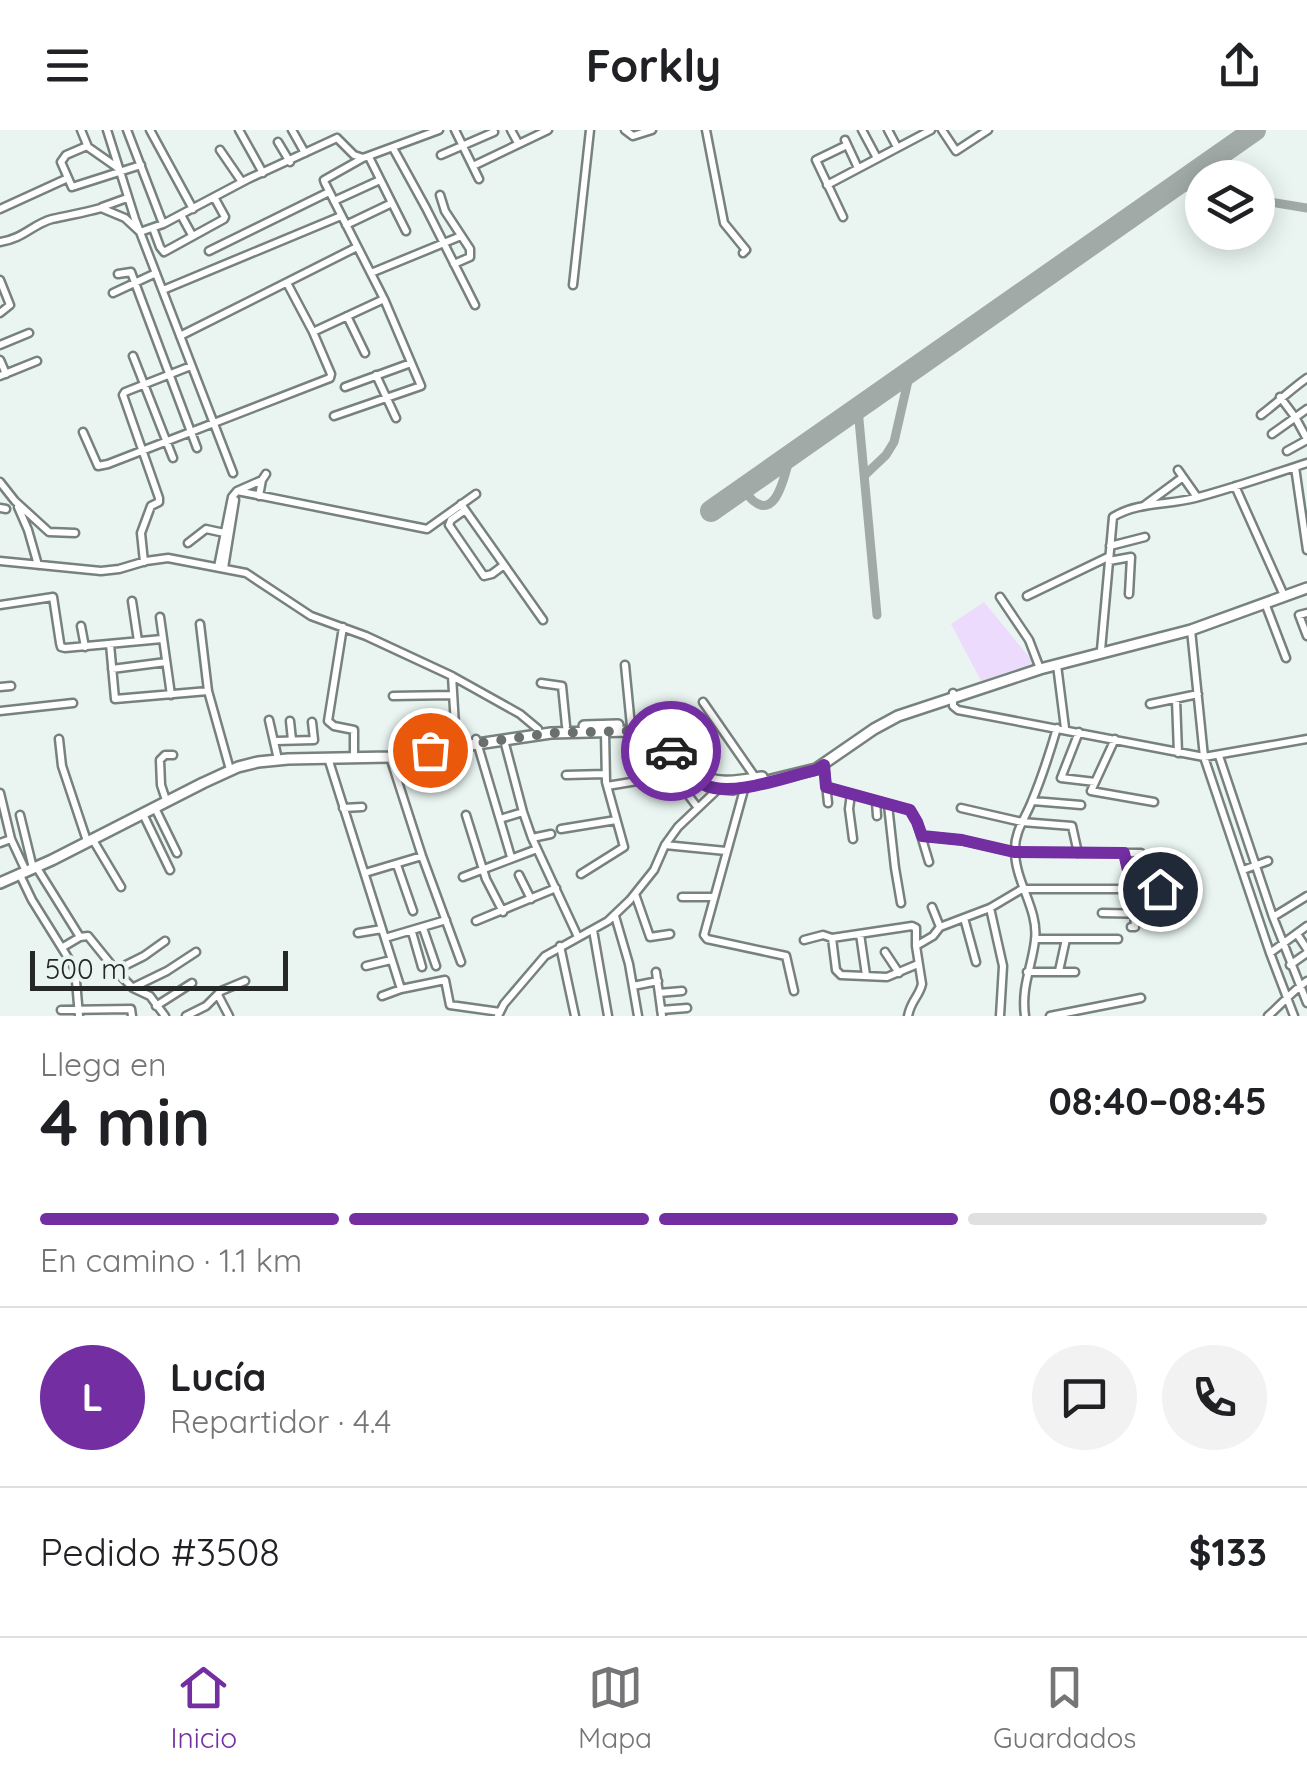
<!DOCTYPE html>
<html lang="es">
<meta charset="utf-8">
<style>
body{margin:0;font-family:Quicksand,sans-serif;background:#f2f2f2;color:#202124;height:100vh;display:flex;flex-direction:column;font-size:38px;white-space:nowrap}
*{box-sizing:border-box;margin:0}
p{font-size:32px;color:#757577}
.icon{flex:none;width:55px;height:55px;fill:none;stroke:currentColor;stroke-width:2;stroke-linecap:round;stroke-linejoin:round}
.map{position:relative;height:886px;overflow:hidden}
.panel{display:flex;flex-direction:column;background:#fff;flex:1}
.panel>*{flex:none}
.buttons{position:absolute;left:1185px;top:30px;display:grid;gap:20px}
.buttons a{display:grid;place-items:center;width:90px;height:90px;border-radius:50%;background:#fff;box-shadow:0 5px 25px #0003;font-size:50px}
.scale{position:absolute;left:30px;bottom:25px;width:258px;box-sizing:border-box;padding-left:10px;border:5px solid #242826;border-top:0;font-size:28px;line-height:35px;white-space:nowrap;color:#242826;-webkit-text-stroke:8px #eaf5f1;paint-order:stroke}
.pin{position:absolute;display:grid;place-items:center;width:85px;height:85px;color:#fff;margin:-42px;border:5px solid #fff;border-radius:50%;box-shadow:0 2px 10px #0007}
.courier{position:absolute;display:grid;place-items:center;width:100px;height:100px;margin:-50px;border:8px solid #732ea2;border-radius:50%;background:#fff;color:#222;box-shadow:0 2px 12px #0007}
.summary em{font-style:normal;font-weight:800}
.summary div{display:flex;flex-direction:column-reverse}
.summary{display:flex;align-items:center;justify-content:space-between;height:170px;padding:0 40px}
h1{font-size:65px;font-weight:800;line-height:75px}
.bar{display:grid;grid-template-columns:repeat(4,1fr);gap:15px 10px;align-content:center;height:120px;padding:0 40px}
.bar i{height:12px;border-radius:8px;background:#e0e0e0}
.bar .current{background:#732ea2}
.bar p{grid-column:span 4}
.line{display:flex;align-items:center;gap:25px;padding:0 40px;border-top:2px solid #e0e0e0}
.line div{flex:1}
.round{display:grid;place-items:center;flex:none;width:105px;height:105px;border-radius:52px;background:#f2f2f2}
header{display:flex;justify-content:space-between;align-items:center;height:130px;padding:0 40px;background:#fff;font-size:45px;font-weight:800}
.dock{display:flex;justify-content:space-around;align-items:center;height:140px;border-top:2px solid #e0e0e0;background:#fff;font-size:28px;color:#757577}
.dock a{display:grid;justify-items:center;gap:5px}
.dock .current{color:#732ea2}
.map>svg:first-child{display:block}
</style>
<header><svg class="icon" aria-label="menu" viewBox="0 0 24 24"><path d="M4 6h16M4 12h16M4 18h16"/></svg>Forkly<svg class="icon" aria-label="share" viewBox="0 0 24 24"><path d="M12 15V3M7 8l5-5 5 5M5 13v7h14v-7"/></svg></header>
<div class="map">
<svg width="1307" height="886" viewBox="0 0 1307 886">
<rect width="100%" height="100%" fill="#eaf5f1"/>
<!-- green -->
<path fill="#ecdbfd" d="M 984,472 L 1034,533 L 981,551 L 951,494 Z"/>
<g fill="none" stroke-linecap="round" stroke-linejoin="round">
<!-- taxiway -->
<path stroke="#a1aaa6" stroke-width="9" d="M 1176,55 L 1202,60
M 1258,70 L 1307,78
M 858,279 L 877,485
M 865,345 L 886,325 L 894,312 L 910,242
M 743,359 C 773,402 784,350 790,326"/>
<!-- runway -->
<path stroke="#a1aaa6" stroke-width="22" d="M 711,381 L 1255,0"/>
<!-- minor casing -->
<g stroke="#77817e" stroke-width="11">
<path id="minor" d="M 81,0 L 88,17 L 118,38
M 107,0 L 135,89 L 233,343
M 127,0 L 163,94
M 150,0 L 193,79
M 239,0 L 263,43
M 292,0 L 305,23
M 455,0 L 479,49
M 511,0 L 518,13
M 625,0 L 633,6 L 652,0
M 706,0 L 724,93 L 746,120 L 743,123
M 862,0 L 877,28
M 888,0 L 897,17
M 942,0 L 956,21 L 988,0
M 337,8 L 354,25 L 363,28 L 439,0
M 845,10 L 858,38
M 278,12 L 290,32
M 87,16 L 66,25 L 61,32 L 72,57 L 141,35
M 393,18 L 426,78 L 475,175
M 220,20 L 242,52
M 441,25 L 494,2
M 369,27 L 406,101
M 473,36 L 548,0
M 827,55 L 931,0
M 440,65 L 445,81 L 470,119 L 470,127 L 454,134
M 334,71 L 380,50
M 102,77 L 127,68
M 0,79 L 68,48
M 181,85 L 192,105
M 843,87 L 816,30 L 847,15
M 346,95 L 392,73
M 153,98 L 160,117 L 164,122 L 224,89 L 225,87 L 214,67
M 140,102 L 163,94 L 248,49 L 337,8
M 0,112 C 23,109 33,94 52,89 C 69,85 84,83 101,78 L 125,88 L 139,101
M 209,121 L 329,62
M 371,143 L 461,106
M 118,144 L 131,142 L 197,318
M 0,150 L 10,175 L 0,183
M 573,155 L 590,0
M 163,160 L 341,86
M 113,163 L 156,143
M 347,186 L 365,223
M 313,202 L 384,169
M 180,206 L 357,117
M 0,215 L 29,203
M 133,226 L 173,328
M 0,230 L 6,244
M 376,245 L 396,288
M 0,246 L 37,231
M 345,257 L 411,233
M 1280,267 L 1295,287 L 1307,309
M 1261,285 C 1277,273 1290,260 1307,248
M 334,286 L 421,256 L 384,169 L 325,53 L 324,50 L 363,28
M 83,302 L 98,336 L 108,334 L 330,248 L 331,244 L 313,202 L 287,153
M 1272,304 L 1307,279
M 1287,321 L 1307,310
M 1295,337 L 1307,420
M 1178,340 L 1197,367
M 0,352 L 15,371 L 49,402 L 75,403
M 1235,356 L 1282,461
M 237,361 L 427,399 L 476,364
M 259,366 L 262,350 L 266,344
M 461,374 L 543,490
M 1145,375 L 1183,347
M 18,377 L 28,400 L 38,435
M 0,378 L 6,379
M 465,380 L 451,390 L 449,395 L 484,446 L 492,444 L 504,435
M 188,413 L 206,399 L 229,404
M 1110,416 L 1145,407
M 0,431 L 101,441 L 119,439 L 146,431 L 168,428 L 246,443 L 311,486 L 366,506 L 452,546 L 520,584 L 538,599
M 1109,431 L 1131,427 L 1129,464
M 144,432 L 141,403 L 151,376 L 159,372 L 159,368 L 123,265 L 125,262 L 191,236
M 218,437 L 232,367 L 237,361 L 262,350
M 224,438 L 235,370
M 1027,466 L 1108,427
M 1000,467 L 1029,510 L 1039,536
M 132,471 L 138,511
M 1265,473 L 1286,528
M 0,475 L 53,467 L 60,513 L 61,517 L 65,518 L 162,509
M 1307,483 L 1299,485 L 1307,506
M 160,487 L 171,565
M 200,494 L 208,561 L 229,636
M 81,496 L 85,517
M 343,497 L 328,591 L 334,596 L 354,600 L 354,623
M 1191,500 L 1204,627 L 1270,823 L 1294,886
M 110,514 L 115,569 L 208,561
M 1101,520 L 1113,387 C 1137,372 1169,375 1195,368 C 1233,358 1270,345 1307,333
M 625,535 L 631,596
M 1057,535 L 1065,598
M 112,539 L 166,532
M 452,546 L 456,612
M 541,553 L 562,556 L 566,596
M 0,557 L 11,556
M 953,563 L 953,576 L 958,580 L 1204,627 L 1307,609
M 393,566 L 452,565
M 1176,569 L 1178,623
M 703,572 L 755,647
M 1150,574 L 1198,564
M 0,581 L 73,573
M 269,590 L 277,625
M 290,591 L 292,610
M 1079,602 L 1061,648 L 1095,652
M 59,609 L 62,636 L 86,708
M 476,609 L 511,727
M 1115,609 L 1091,661 L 1154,672
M 504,610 L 523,682 L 532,708 L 578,807
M 276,611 L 314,610 L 312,592
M 1219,626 L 1273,787 L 1307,873
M 390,627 L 422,726 L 461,832
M 328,628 L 401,859
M 687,633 L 713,623
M 824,635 L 828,673
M 566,645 L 605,644
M 607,656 L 649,649 L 643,633 L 672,621
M 745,656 L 704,805 L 707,809 L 786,826 L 794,861
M 826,657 L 910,680 L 917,692 L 929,732
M 686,662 L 698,678
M 0,663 L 11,709 L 24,737
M 851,664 L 849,679 L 853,709
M 165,667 L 161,655 L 160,630 L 165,625 L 173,625
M 876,671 L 877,686
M 1033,671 L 1081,675
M 888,675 L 895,738 L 901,773
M 155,678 L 177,723
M 343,678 L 362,677
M 961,678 L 1022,692 L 1072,696 L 1078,723
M 143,684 L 170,740
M 20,685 L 32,734
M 466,685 L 486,749 L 503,782
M 500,689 L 523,682
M 561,699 L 616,690
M 922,706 L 961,710 L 1014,722 L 1141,723
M 532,708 L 551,704
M 93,710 L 121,757
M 0,713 L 11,709
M 665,715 L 726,721
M 1124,723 L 1132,758 L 1135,797 L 1131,797
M 397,735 L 413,781
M 37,738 L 80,807
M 1243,740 L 1268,731
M 365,743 L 422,726
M 581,744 L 624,717 L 606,652 L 605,602
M 20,745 L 32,770 L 75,839 L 79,886
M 519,745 L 531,769
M 463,747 L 537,719
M 635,764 L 650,807 L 670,804
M 682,767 L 714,767
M 932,777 L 940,797
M 990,778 L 1003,836 L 1000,886
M 1102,783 L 1155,784
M 615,786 L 629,834 L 638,886
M 1273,787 L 1307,766
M 964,788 L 976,832
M 476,791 L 556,758
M 423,798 L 436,836
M 593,800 L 608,886
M 412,802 L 422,837
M 358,803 L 382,799
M 860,804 L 866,845
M 1297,804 L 1307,819
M 385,808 L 446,790
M 832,808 L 836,840 L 841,845 L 887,847 L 918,834
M 1035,809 L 1118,809
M 804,810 L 823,805 L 832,808 L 912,796 L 916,798 L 916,816
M 560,816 L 575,886
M 63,817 L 80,807 L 88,806 L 118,843 L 133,858 L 150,866 L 165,886
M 885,822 L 899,843
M 1270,823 L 1307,796
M 1290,835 L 1307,823
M 366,836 L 391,830
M 116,840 L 144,826 L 165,811
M 1059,841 L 1066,809
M 656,842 L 662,886
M 1027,842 L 1075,842
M 633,856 L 658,851
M 134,857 L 167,841 L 196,822
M 659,863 L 682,861
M 218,865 L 229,886
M 382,866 L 401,859 L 445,850 L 450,875 L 500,882
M 156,876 L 192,853
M 61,880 L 131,879 L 132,886
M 661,880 L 687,878
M 186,886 L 206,876 L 221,861 L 245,851
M 498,886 L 504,874 L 545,826 L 608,791 L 630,770 L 654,740 L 665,715 L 678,697 L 718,659
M 908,886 C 911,870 919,867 922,854 L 916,816 L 933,806 L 940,797 L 990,778 L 1022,759 L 1168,759
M 1025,886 C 1021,856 1032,837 1035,810 C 1039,780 1015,752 1015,721 C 1014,702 1026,687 1032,671 C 1042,647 1050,622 1057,598
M 1050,886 L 1141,868
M 1268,886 C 1282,874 1292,861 1307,851"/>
</g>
<!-- major casing -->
<g stroke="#77817e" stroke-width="14">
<path id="major" d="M 584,596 L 618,595
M 695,642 C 716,656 738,651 762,647
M 0,753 L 52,730 L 203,653 L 238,637 L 258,632 L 288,629 L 390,627 L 551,603 L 629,601 L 645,603 L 659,610 L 672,621 L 689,643 L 710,657 L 733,659 L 751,655 L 816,639 L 874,599 L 898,586 L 1040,539 L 1191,500 L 1307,458"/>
</g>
<!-- minor -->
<use href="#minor" stroke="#fff" stroke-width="6"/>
<!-- major -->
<use href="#major" stroke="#fff" stroke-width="9"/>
</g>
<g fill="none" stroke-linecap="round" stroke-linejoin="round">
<!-- done -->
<path stroke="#69706d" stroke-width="10" stroke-dasharray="0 18" d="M 430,620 L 551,603 L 629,601 L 653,607 L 671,621"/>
<!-- route -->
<path stroke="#732ea2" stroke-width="12" d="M 671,621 C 681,633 690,648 705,655 C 732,668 788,646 816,640 L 824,635 L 826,657 L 910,680 L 917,692 L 922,706 L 962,710 L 1014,722 L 1124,723 L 1132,758 L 1160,759"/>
</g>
</svg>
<div class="buttons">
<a><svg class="icon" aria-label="layers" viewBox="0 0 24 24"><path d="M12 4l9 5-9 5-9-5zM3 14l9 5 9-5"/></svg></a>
</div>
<div class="scale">500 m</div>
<div class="pin" style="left:430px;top:620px;background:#ea580c"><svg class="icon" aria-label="bag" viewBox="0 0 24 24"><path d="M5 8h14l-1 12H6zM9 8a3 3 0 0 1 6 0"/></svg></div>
<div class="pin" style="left:1160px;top:759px;background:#1f2937"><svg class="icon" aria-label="home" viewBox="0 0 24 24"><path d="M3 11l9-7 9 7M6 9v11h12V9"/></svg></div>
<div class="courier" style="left:671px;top:621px"><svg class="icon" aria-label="car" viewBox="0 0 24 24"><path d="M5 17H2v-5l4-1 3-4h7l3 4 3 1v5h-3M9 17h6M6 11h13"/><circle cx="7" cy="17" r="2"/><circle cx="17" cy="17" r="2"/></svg></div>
</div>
<section class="panel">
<div class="summary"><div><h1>4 min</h1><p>Llega en</p></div><em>08:40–08:45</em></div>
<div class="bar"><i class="current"></i><i class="current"></i><i class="current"></i><i></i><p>En camino · 1.1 km</p></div>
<div class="line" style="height:180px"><b class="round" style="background:#732ea2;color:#fff">L</b><div><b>Lucía</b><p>Repartidor · 4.4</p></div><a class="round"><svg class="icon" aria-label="chat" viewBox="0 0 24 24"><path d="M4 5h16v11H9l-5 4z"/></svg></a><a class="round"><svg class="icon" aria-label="phone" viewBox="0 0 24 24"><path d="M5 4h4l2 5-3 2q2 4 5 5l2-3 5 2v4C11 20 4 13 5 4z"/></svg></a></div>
<div class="line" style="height:130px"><div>Pedido #3508</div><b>$133</b></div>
</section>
<nav class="dock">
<a class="current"><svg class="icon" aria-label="home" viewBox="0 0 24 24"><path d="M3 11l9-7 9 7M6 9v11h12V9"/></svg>Inicio</a>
<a><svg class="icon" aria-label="map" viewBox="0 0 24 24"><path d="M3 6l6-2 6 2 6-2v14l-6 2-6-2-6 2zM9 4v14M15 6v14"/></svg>Mapa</a>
<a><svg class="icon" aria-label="saved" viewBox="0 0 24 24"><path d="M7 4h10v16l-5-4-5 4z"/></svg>Guardados</a>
</nav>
